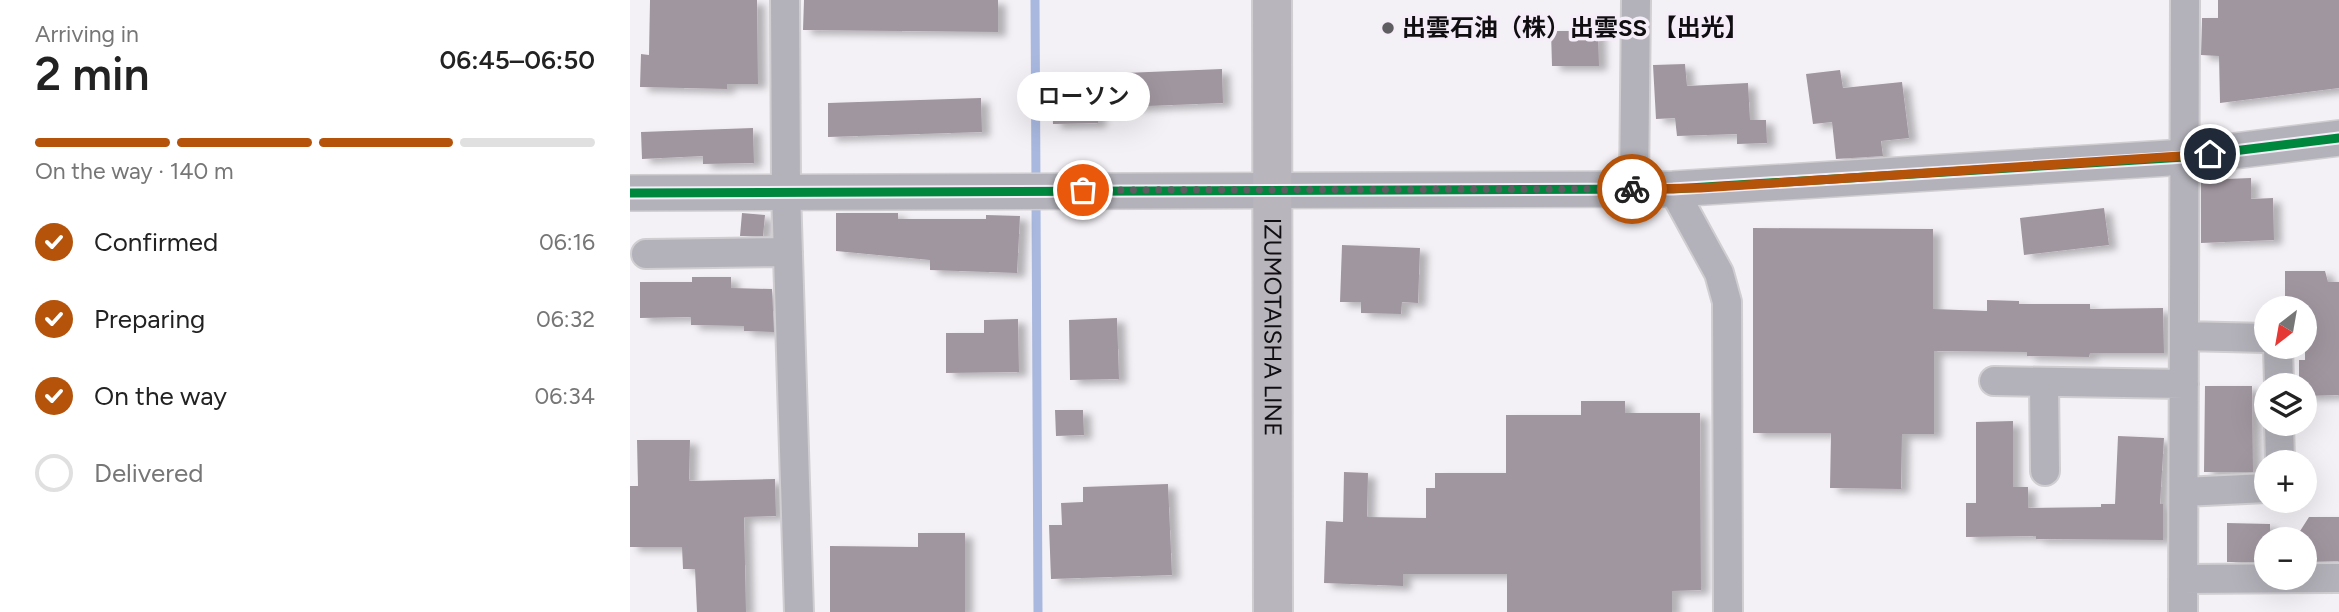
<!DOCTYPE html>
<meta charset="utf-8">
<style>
body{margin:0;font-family:Figtree,"Noto Sans JP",sans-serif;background:#f2f2f2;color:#222;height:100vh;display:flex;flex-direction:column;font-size:26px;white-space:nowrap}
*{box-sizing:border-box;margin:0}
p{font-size:23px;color:#767676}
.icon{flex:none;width:38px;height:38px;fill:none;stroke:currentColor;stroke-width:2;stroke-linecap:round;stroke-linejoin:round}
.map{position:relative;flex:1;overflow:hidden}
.details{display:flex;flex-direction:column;background:#fff;width:630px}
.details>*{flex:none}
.needle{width:46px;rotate:211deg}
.tools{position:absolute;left:1624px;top:296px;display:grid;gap:14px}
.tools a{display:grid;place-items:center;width:63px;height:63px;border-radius:50%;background:#fff;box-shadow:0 7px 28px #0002;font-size:35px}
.pin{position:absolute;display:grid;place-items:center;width:60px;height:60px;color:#fff;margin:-30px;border:4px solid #fff;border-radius:50%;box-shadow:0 2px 7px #0007}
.courier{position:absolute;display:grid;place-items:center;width:70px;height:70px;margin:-35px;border:5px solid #b45309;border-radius:50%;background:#fff;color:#222;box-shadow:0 2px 9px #0007}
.bubble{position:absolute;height:49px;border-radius:24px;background:#fff;box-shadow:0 7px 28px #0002;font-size:23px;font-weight:600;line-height:49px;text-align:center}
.summary em{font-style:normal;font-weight:600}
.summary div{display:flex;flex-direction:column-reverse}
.summary{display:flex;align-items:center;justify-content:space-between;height:119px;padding:0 35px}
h1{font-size:46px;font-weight:600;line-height:52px}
.bar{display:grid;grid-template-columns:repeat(4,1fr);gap:10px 7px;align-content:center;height:84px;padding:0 35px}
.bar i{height:9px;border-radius:5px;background:#e0e0e0}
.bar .on{background:#b45309}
.bar p{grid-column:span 4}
ol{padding:0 35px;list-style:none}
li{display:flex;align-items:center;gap:21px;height:77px}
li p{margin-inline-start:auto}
li .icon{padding:7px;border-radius:50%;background:#b45309;color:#fff;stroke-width:4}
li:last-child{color:#767676}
li i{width:38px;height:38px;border:4px solid #e0e0e0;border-radius:50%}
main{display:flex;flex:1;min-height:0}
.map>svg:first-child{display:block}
</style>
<main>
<section class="details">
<div class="summary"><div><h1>2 min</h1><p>Arriving in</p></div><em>06:45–06:50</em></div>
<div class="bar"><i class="on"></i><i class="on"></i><i class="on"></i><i></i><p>On the way · 140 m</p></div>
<ol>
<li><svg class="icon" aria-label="check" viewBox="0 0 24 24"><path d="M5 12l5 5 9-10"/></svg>Confirmed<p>06:16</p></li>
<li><svg class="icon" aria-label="check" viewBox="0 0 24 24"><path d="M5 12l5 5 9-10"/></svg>Preparing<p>06:32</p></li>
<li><svg class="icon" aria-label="check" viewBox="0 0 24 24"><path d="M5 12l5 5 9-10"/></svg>On the way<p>06:34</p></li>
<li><i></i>Delivered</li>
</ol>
</section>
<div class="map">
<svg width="1709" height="612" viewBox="0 0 1709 612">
<defs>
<filter id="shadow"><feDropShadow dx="8" dy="4.5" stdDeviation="3.5" flood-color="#0004"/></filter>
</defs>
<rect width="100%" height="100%" fill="#f4f1f6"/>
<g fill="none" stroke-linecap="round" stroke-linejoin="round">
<!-- stream -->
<path stroke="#a8b8df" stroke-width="9" d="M 405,0 L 406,184
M 406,198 L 408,612"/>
</g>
<!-- building -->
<path fill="#a0969f" filter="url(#shadow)" d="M 20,0 L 127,0 L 128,84 L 97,84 L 97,89 L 10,87 L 11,54 L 19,55 Z
M 174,0 L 368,0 L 368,32 L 173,30 Z
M 1588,0 L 1709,0 L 1709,88 L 1590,103 L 1589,56 L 1571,55 L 1572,18 L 1588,18 Z
M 921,31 L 968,31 L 969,66 L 922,66 Z
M 1055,64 L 1057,86 L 1118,83 L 1120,120 L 1136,120 L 1137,143 L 1107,144 L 1107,134 L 1047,136 L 1045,118 L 1026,119 L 1023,65 Z
M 592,69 L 593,103 L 468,108 L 468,123 L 423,124 L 421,76 Z
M 1210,70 L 1213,88 L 1272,82 L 1279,138 L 1251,141 L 1253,156 L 1206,159 L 1202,122 L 1183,124 L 1176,74 Z
M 351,98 L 352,132 L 198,137 L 198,103 Z
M 123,128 L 124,163 L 73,164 L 73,156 L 12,159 L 11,132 Z
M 1621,178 L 1621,199 L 1643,198 L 1644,240 L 1571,243 L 1571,180 Z
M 1474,208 L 1479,245 L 1394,255 L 1390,218 Z
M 112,213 L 135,215 L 133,236 L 110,236 Z
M 206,213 L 268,213 L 268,219 L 356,219 L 356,215 L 390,216 L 387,273 L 300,270 L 300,260 L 206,251 Z
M 1123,228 L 1303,229 L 1303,309 L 1357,311 L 1357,300 L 1389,301 L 1389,304 L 1460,304 L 1460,309 L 1533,308 L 1534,353 L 1460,353 L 1459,357 L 1397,356 L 1397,352 L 1304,351 L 1304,434 L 1272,434 L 1271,489 L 1200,488 L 1201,433 L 1123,433 Z
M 712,245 L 790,248 L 788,303 L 772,302 L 771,314 L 731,313 L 731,302 L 710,302 Z
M 1655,271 L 1695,271 L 1698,282 L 1709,282 L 1709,395 L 1675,396 L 1675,385 L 1669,385 L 1669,360 L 1675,360 L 1675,308 L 1655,308 Z
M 62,277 L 101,277 L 101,288 L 142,289 L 144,332 L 114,331 L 114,326 L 61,325 L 61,317 L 10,318 L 10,282 L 62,282 Z
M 487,318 L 489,379 L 440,380 L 439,320 Z
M 388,319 L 389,372 L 316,373 L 316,333 L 354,333 L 354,320 Z
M 1575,386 L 1622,386 L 1623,472 L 1574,472 Z
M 951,401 L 995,401 L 995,413 L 1070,413 L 1071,590 L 1042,591 L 1042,612 L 877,612 L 877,574 L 773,574 L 773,586 L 694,583 L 696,521 L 713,522 L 714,472 L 738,473 L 737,517 L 796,518 L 796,488 L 805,488 L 805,473 L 876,473 L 876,415 L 951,415 Z
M 425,410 L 453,410 L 454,435 L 426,436 Z
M 1383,421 L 1383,487 L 1398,487 L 1398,508 L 1471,507 L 1471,504 L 1485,504 L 1488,436 L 1534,438 L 1530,504 L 1533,504 L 1533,540 L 1406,539 L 1406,536 L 1336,537 L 1336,503 L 1346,503 L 1346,422 Z
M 7,440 L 60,440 L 59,481 L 145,479 L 146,516 L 114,517 L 116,612 L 67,612 L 65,569 L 53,569 L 52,547 L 0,547 L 0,486 L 8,486 Z
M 538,484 L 542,575 L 421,579 L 419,525 L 432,525 L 431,503 L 453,502 L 453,487 Z
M 1679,517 L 1709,517 L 1709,561 L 1675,562 L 1675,539 L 1665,539 Z
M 1597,523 L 1640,524 L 1640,539 L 1636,539 L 1636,562 L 1597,562 Z
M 288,533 L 335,533 L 335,612 L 200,612 L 200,546 L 288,547 Z"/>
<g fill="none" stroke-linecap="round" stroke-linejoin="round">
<!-- minor casing -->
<g stroke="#d0ced1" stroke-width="32">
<path id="minor" d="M 155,0 L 156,191 L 169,612
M 1004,189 L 1006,0
M 1043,189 L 1089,273 L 1097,302 L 1098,612
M 16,254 L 158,252
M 1554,336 L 1636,338
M 1648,346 L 1649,385
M 1364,381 L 1554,384
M 1414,382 L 1415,471
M 1649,424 L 1650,462
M 1554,492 L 1636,488
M 1553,579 L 1709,578
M 1553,612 L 1555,0"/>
</g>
<!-- tertiary casing -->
<g stroke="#d0ced1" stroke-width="38">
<path id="tertiary" d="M 0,193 L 1043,189 L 1555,157 L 1709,138"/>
</g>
<!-- primary casing -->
<g stroke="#d0ced1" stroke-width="42">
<g id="primary">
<path id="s1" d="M 642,0 L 643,612"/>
</g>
</g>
<!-- minor -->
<use href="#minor" stroke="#b3b2ba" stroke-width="28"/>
<!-- tertiary -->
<use href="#tertiary" stroke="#b3b2ba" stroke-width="35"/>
<!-- primary -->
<use href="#primary" stroke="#b8b5bd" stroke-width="38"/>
<!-- cycleway casing -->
<g stroke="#f5eef9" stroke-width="13">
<path id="cycleway" d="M 0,193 L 1043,189 L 1555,157 L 1709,138"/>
</g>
<!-- cycleway -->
<use href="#cycleway" stroke="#00873e" stroke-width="9"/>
</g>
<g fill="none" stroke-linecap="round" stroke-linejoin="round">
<!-- done -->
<path stroke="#605d62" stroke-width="7" stroke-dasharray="0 12.6" d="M 453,190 L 1002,189"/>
<!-- route -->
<path stroke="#b45309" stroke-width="9" d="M 1002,189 L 1070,188 L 1580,154"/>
</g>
<!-- markers -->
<circle fill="#605d62" stroke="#f5eef9" stroke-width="2.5" cx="758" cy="28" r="7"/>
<g text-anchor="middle" stroke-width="7" stroke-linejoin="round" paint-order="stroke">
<!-- poi labels -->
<g font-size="24" font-weight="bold" fill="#110e12" stroke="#f5eef9" text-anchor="start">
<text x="772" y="36">出雲石油（株）出雲SS 【出光】</text>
</g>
<!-- street labels -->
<g font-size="24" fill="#110e12" stroke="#f5eef9">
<text dy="8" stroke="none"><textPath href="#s1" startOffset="327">IZUMOTAISHA LINE</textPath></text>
</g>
</g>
</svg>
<div class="tools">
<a><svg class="needle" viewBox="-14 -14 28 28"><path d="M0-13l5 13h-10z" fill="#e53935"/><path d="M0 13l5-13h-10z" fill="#767676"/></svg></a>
<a><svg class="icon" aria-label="layers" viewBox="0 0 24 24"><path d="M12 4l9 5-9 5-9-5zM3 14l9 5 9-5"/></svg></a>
<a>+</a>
<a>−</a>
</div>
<div class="pin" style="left:453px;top:190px;background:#ea580c"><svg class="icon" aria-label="bag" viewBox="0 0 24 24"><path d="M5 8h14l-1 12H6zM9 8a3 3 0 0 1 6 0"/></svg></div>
<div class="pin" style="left:1580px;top:154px;background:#1f2937"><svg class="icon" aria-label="home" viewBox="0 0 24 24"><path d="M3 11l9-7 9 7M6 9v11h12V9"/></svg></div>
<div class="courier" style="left:1002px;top:189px"><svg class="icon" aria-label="bike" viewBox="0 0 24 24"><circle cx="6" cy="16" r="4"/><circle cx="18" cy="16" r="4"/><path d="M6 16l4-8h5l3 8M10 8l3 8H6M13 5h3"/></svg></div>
<div class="bubble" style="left:387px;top:72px;width:133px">ローソン</div>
</div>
</main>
